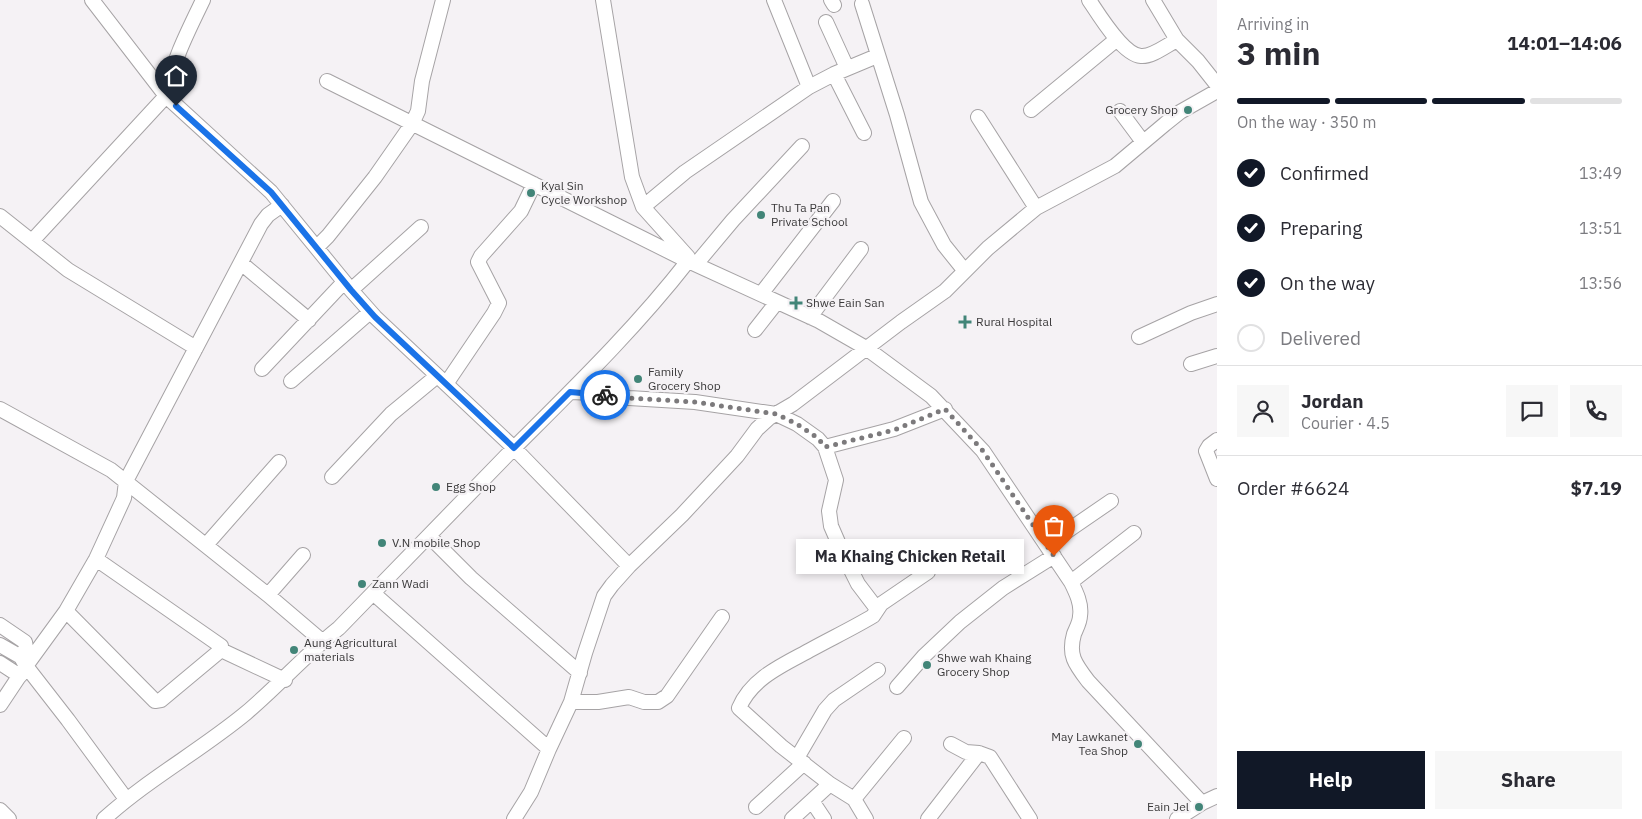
<!DOCTYPE html>
<meta charset="utf-8">
<style>
body{margin:0;font-family:"IBM Plex Sans",sans-serif;background:#f7f7f7;color:#2b2b33;height:100vh;display:flex;flex-direction:column;font-size:19px;white-space:nowrap}
*{box-sizing:border-box;margin:0}
p{font-size:16px;color:#7c7c81}
.icon{flex:none;width:28px;height:28px;fill:none;stroke:currentColor;stroke-width:2;stroke-linecap:round;stroke-linejoin:round}
.map{position:relative;flex:1;overflow:hidden}
.panel{display:flex;flex-direction:column;background:#fff;width:425px}
.panel>*{flex:none}
.pin{position:absolute;display:grid;place-items:center;width:42px;height:42px;color:#fff;margin:-51px -21px;border-radius:50% 50% 50% 0;rotate:-45deg;box-shadow:0 0 5px #0007}
.pin .icon{rotate:45deg}
.courier{position:absolute;display:grid;place-items:center;width:50px;height:50px;margin:-25px;border:4px solid #1a73e8;border-radius:50%;background:#fff;color:#222;box-shadow:0 1px 6px #0007}
.bubble{position:absolute;height:35px;border-radius:0px;background:#fff;box-shadow:0 2px 8px #0003;font-size:16px;font-weight:700;line-height:35px;text-align:center}
.overview em{font-style:normal;font-weight:700}
.overview div{display:flex;flex-direction:column-reverse}
.overview{display:flex;align-items:center;justify-content:space-between;height:85px;padding:0 20px}
h1{font-size:32px;font-weight:700;line-height:38px}
.bar{display:grid;grid-template-columns:repeat(4,1fr);gap:8px 5px;align-content:center;height:60px;padding:0 20px}
.bar i{height:6px;border-radius:4px;background:#e1e1e2}
.bar .on{background:#111827}
.bar p{grid-column:span 4}
.line{display:flex;align-items:center;gap:12px;padding:0 20px;border-top:1px solid #e1e1e2}
.line div{flex:1}
.round{display:grid;place-items:center;flex:none;width:52px;height:52px;border-radius:0px;background:#f7f7f7}
ol{padding:0 20px;list-style:none}
li{display:flex;align-items:center;gap:15px;height:55px}
li p{margin-inline-start:auto}
li .icon{padding:5px;border-radius:50%;background:#111827;color:#fff;stroke-width:4}
li:last-child{color:#7c7c81}
li i{width:28px;height:28px;border:2px solid #e1e1e2;border-radius:50%}
.primary-button{display:flex;gap:10px;margin-top:auto;padding:10px 20px}
.primary-button a{flex:1;height:58px;border-radius:0px;background:#111827;color:#fff;font-size:20px;font-weight:700;line-height:58px;text-align:center}
.primary-button a+a{background:#f7f7f7;color:#2b2b33}
main{display:flex;flex:1;min-height:0}
.map>svg:first-child{display:block}
</style>
<main>
<div class="map">
<svg width="1217" height="819" viewBox="0 0 1217 819">
<rect width="100%" height="100%" fill="#f5f2f5"/>
<g fill="none" stroke-linecap="round" stroke-linejoin="round">
<!-- minor casing -->
<g stroke="#a6a3a5" stroke-width="16">
<path id="minor" d="M 92,0 L 166,96 L 271,192 L 351,290 L 375,317 L 514,448 L 629,566
M 603,0 L 632,177 L 643,207 L 688,257
M 774,0 L 809,87
M 831,0 L 834,5
M 1089,0 C 1099,15 1123,55 1141,56 C 1152,57 1167,45 1177,40 L 1198,61 L 1217,85
M 1153,0 L 1177,40
M 862,4 L 897,115 L 921,202 L 944,245 L 964,270
M 826,22 L 847,68
M 834,74 L 864,133
M 327,81 L 688,261 L 819,321 L 866,348 L 931,396 L 983,451 L 1071,582 C 1076,592 1082,604 1080,616 C 1080,622 1076,629 1074,634 C 1068,655 1075,664 1088,681 L 1202,803
M 1031,110 L 1117,39
M 1120,111 L 1143,142
M 978,117 L 1036,208
M 643,207 L 685,172 L 809,87 L 834,74 L 877,56
M 0,216 L 68,270 L 196,348
M 32,241 L 166,96 C 172,62 188,31 203,0
M 317,247 L 328,236 L 375,177 L 412,124 L 418,111 L 422,81 L 443,0
M 241,263 L 309,320
M 697,263 L 733,220 L 802,146
M 351,290 L 421,227
M 761,294 L 833,201
M 810,317 L 861,249
M 755,330 L 777,302
M 1139,337 L 1191,313 L 1217,304
M 1191,364 L 1217,356
M 262,369 L 344,282
M 291,381 L 370,312
M 446,384 L 494,313 L 499,303 L 478,262 L 481,256 L 521,211 L 534,184
M 570,392 L 595,393 L 629,398 L 695,402 L 776,414 L 797,424 L 818,439 L 825,447 L 836,480 L 829,511 L 831,526 L 844,556 L 858,584 L 877,609
M 0,409 L 111,470 L 268,595 L 322,641
M 1217,440 L 1209,446 L 1206,451 L 1217,479
M 825,447 L 894,429 L 945,409
M 332,477 L 391,414 L 437,376
M 429,536 L 471,578 L 580,673
M 206,545 L 279,462
M 1047,545 L 1111,501
M 1071,582 L 1134,533
M 373,593 L 549,749
M 268,595 L 303,555
M 66,611 L 155,701 L 161,700 L 221,650 L 221,646 L 96,559
M 0,625 L 25,642 L 26,648 L 21,657
M 0,645 L 21,657 L 26,666 L 68,720 L 126,799
M 221,650 L 285,680
M 0,663 L 20,676
M 897,687 L 924,656 L 960,622 L 1003,588 L 1054,556
M 571,702 L 598,702 L 629,697 L 644,702 L 658,702 L 667,696 L 722,617
M 0,705 L 26,666 L 66,611 L 96,559 L 124,498 L 126,481 L 261,224 L 268,215 L 282,205
M 951,744 L 966,752 L 979,753 L 990,757 L 1030,819
M 797,758 L 825,710 L 834,700 L 878,670
M 854,799 L 904,738
M 812,801 L 824,819
M 756,807 L 804,763
M 0,810 L 9,819
M 104,819 C 148,779 200,751 246,713 C 278,686 306,654 339,628 C 397,568 455,508 513,449 C 574,388 635,329 688,261
M 514,819 L 531,792 L 549,749 L 571,702 L 585,653 L 604,596 L 612,585 L 629,566 L 682,515 L 737,456 L 757,429 L 769,418 L 793,404 L 901,322 L 945,291 L 988,248 L 1036,208 L 1115,166 L 1165,124 L 1180,112 L 1217,91
M 792,819 L 830,784
M 866,819 L 854,799 L 830,784 L 781,746 L 739,708 C 752,677 785,664 812,649 C 832,638 853,628 873,616 L 881,604 L 928,572
M 928,819 L 979,753
M 1177,819 L 1202,803 L 1217,796"/>
</g>
<!-- minor -->
<use href="#minor" stroke="#fff" stroke-width="14"/>
</g>
<g fill="none" stroke-linecap="round" stroke-linejoin="round">
<!-- done -->
<path stroke="#7c7a7c" stroke-width="5" stroke-dasharray="0 9" d="M 605,395 L 628,398 L 695,402 L 776,414 L 797,424 L 818,438 L 825,447 L 894,430 L 945,409 L 983,451 L 1054,556"/>
<!-- route -->
<path stroke="#1a73e8" stroke-width="6" d="M 176,106 L 271,192 L 351,290 L 375,317 L 514,448 L 570,392 L 605,395"/>
</g>
<!-- markers -->
<g fill="#428578" stroke="#f5f2f5" stroke-width="2">
<circle cx="1188" cy="110" r="5"/>
<circle cx="531" cy="193" r="5"/>
<circle cx="761" cy="215" r="5"/>
<path d="M793.5 295.5h5v5h5v5h-5v5h-5v-5h-5v-5h5z"/>
<path d="M962.5 314.5h5v5h5v5h-5v5h-5v-5h-5v-5h5z"/>
<circle cx="638" cy="379" r="5"/>
<circle cx="436" cy="487" r="5"/>
<circle cx="382" cy="543" r="5"/>
<circle cx="362" cy="584" r="5"/>
<circle cx="294" cy="650" r="5"/>
<circle cx="927" cy="665" r="5"/>
<circle cx="1138" cy="744" r="5"/>
<circle cx="1199" cy="807" r="5"/>
</g>
<g text-anchor="middle" stroke-width="4.5" stroke-linejoin="round" paint-order="stroke">
<!-- poi labels -->
<g font-size="12" fill="#3b3a3b" stroke="#f5f2f5" text-anchor="start">
<text x="1178" y="114" text-anchor="end">Grocery Shop</text>
<text x="541" y="190">Kyal Sin<tspan x="541" dy="14">Cycle Workshop</tspan></text>
<text x="771" y="212">Thu Ta Pan<tspan x="771" dy="14">Private School</tspan></text>
<text x="806" y="307">Shwe Eain San</text>
<text x="976" y="326">Rural Hospital</text>
<text x="648" y="376">Family<tspan x="648" dy="14">Grocery Shop</tspan></text>
<text x="446" y="491">Egg Shop</text>
<text x="392" y="547">V.N mobile Shop</text>
<text x="372" y="588">Zann Wadi</text>
<text x="304" y="647">Aung Agricultural<tspan x="304" dy="14">materials</tspan></text>
<text x="937" y="662">Shwe wah Khaing<tspan x="937" dy="14">Grocery Shop</tspan></text>
<text x="1128" y="741" text-anchor="end">May Lawkanet<tspan x="1128" dy="14">Tea Shop</tspan></text>
<text x="1189" y="811" text-anchor="end">Eain Jel</text>
</g>
</g>
</svg>
<div class="pin" style="left:1054px;top:556px;background:#ea580c"><svg class="icon" aria-label="bag" viewBox="0 0 24 24"><path d="M5 8h14l-1 12H6zM9 8a3 3 0 0 1 6 0"/></svg></div>
<div class="pin" style="left:176px;top:106px;background:#1f2937"><svg class="icon" aria-label="home" viewBox="0 0 24 24"><path d="M3 11l9-7 9 7M6 9v11h12V9"/></svg></div>
<div class="courier" style="left:605px;top:395px"><svg class="icon" aria-label="bike" viewBox="0 0 24 24"><circle cx="6" cy="16" r="4"/><circle cx="18" cy="16" r="4"/><path d="M6 16l4-8h5l3 8M10 8l3 8H6M13 5h3"/></svg></div>
<div class="bubble" style="left:796px;top:539px;width:228px">Ma Khaing Chicken Retail</div>
</div>
<section class="panel">
<div class="overview"><div><h1>3 min</h1><p>Arriving in</p></div><em>14:01–14:06</em></div>
<div class="bar"><i class="on"></i><i class="on"></i><i class="on"></i><i></i><p>On the way · 350 m</p></div>
<ol>
<li><svg class="icon" aria-label="check" viewBox="0 0 24 24"><path d="M5 12l5 5 9-10"/></svg>Confirmed<p>13:49</p></li>
<li><svg class="icon" aria-label="check" viewBox="0 0 24 24"><path d="M5 12l5 5 9-10"/></svg>Preparing<p>13:51</p></li>
<li><svg class="icon" aria-label="check" viewBox="0 0 24 24"><path d="M5 12l5 5 9-10"/></svg>On the way<p>13:56</p></li>
<li><i></i>Delivered</li>
</ol>
<div class="line" style="height:90px"><a class="round"><svg class="icon" aria-label="person" viewBox="0 0 24 24"><circle cx="12" cy="8" r="4"/><path d="M4 21q1-7 8-7t8 7"/></svg></a><div><b>Jordan</b><p>Courier · 4.5</p></div><a class="round"><svg class="icon" aria-label="chat" viewBox="0 0 24 24"><path d="M4 5h16v11H9l-5 4z"/></svg></a><a class="round"><svg class="icon" aria-label="phone" viewBox="0 0 24 24"><path d="M5 4h4l2 5-3 2q2 4 5 5l2-3 5 2v4C11 20 4 13 5 4z"/></svg></a></div>
<div class="line" style="height:65px"><div>Order #6624</div><b>$7.19</b></div>
<div class="primary-button"><a>Help</a><a>Share</a></div>
</section>
</main>
